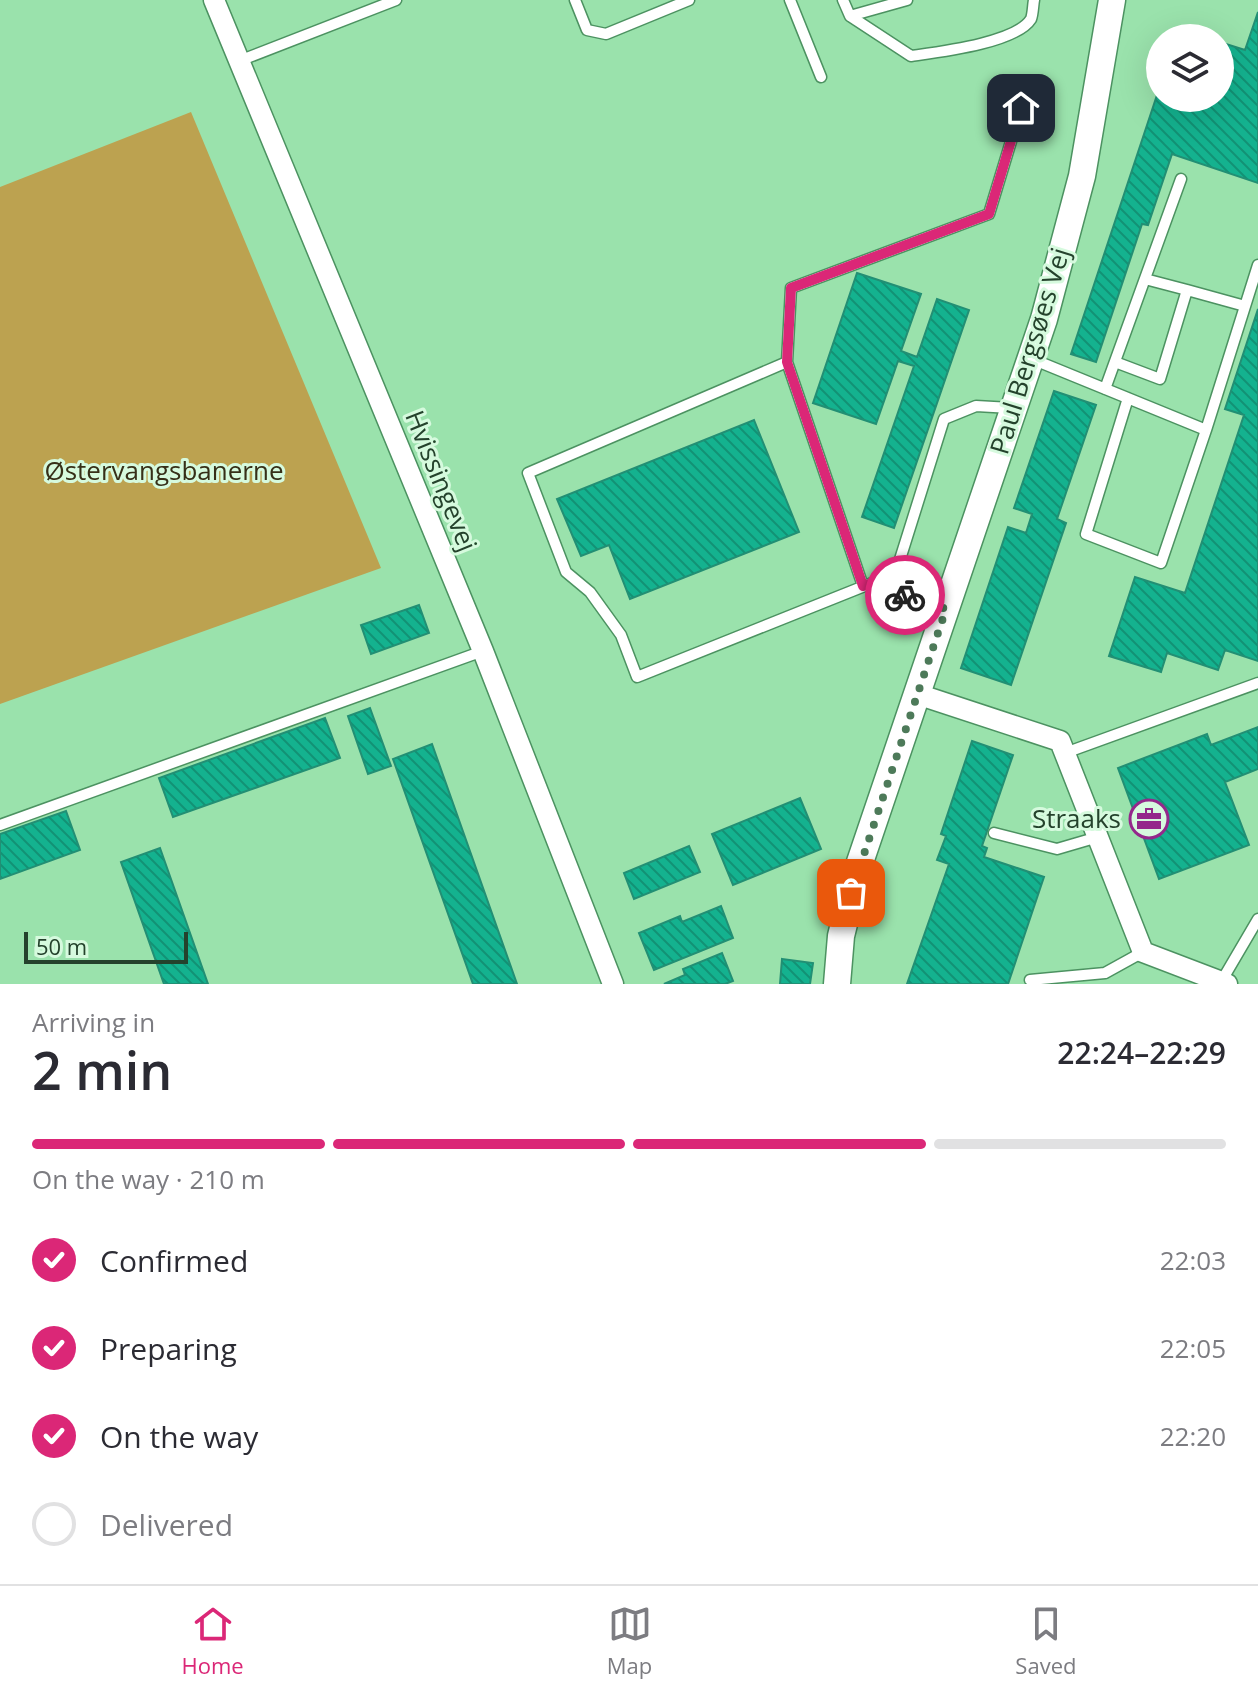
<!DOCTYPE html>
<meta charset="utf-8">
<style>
body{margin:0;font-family:"Open Sans",sans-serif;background:#f2f2f3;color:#2b2b33;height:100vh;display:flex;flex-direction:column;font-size:30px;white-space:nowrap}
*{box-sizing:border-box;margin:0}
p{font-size:26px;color:#7c7c81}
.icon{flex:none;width:44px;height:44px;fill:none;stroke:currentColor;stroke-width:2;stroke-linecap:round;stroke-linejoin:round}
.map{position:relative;height:984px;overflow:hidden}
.drawer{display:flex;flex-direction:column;background:#fff;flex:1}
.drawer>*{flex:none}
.buttons{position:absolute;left:1146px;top:24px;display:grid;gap:16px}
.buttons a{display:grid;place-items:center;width:88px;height:88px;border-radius:50%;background:#fff;box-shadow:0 8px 32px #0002;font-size:40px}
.scale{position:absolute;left:24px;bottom:20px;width:164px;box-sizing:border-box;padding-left:8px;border:4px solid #24422c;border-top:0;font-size:22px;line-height:28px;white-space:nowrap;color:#24422c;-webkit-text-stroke:6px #d6fade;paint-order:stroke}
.pin{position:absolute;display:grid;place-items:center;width:68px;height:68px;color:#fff;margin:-34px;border-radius:16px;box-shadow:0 4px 12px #0006}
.courier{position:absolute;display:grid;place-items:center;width:80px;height:80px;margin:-40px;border:6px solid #db2777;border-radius:50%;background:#fff;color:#222;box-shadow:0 2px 10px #0007}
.overview em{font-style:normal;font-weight:600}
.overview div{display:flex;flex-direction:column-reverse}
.overview{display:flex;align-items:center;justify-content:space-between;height:136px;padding:0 32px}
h1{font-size:52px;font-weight:600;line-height:60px}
.bar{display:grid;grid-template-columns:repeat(4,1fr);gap:12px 8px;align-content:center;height:96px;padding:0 32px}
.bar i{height:10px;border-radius:6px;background:#e1e1e2}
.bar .selected{background:#db2777}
.bar p{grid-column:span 4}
ol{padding:0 32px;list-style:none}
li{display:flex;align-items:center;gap:24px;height:88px}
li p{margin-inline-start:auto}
li .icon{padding:8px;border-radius:50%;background:#db2777;color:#fff;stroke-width:4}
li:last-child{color:#7c7c81}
li i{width:44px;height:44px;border:4px solid #e1e1e2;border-radius:50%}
.tabs{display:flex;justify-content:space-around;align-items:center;height:112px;border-top:2px solid #e1e1e2;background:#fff;font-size:22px;color:#7c7c81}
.tabs a{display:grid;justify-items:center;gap:4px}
.tabs .selected{color:#db2777}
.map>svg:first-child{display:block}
</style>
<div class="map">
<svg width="1258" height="984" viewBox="0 0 1258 984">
<defs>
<pattern id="building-back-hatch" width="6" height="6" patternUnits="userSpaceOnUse" patternTransform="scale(2)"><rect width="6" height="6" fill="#14b28f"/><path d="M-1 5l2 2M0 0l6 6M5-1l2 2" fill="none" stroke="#129275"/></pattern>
</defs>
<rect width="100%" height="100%" fill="#9ae2ac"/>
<!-- park -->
<path fill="#bca250" d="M 191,112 L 381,568 L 0,704 L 0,187 Z"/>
<!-- building -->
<path fill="url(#building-back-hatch)" stroke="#228f74" stroke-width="2" d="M 1258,12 L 1258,183 L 1172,154 L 1148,225 L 1142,224 L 1096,362 L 1071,354 L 1160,86 L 1160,98 L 1220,98 L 1220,42 L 1245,50 Z
M 1179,28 L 1208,38 L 1176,38 Z
M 857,273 L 921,294 L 901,351 L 917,357 L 937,299 L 969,310 L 894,528 L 862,517 L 914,366 L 898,361 L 876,424 L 813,403 Z
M 1258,309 L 1258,661 L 1225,650 L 1218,670 L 1167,653 L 1161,672 L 1109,656 L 1135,577 L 1185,593 L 1244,415 L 1225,409 Z
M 1054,391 L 1096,405 L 1057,519 L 1066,523 L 1011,685 L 961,668 L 1008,527 L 1026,533 L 1032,514 L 1014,508 Z
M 754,420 L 799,532 L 630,599 L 609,545 L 581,556 L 557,499 Z
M 419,605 L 429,633 L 371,654 L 361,625 Z
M 370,708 L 391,766 L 368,774 L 348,716 Z
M 325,718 L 340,758 L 173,817 L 159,778 Z
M 1258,727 L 1258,769 L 1225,782 L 1249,845 L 1159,879 L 1118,768 L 1207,734 L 1211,745 Z
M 972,741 L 1013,755 L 982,846 L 987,848 L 984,857 L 1044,877 L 1008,984 L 907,984 L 949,864 L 937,860 L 946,836 L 941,834 Z
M 432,744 L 517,984 L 473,984 L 393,759 Z
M 800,798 L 821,849 L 733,885 L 712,834 Z
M 66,811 L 80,850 L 0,879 L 0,834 Z
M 689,846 L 700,872 L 634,899 L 624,873 Z
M 160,848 L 208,984 L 164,984 L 121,862 Z
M 721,906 L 733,938 L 654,970 L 639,933 L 680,916 L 682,922 Z
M 722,953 L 733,981 L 725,984 L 664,984 L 685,975 L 683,969 Z
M 782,959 L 813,963 L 810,984 L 780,984 Z"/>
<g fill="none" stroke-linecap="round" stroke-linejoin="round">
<!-- service casing -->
<g stroke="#4c9261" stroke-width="13">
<path id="service" d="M 575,0 L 587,30 L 606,34 L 689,0
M 790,0 L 821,77
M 843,0 L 850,16 L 907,0
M 850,16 L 911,56 C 939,52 1016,43 1031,19 C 1033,14 1033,5 1034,0
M 239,61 L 396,0
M 1145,279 L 1187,290
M 1032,359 L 1206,430 L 1161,563 L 1086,534 L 1128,398
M 787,362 L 528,473 L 566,572 L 590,592 L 621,635 L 637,677 L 872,583 L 944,608
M 1115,362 L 1160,379 L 1187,290 L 1245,306
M 1105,389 L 1181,179
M 1206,430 L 1258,265
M 863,586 L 787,362 L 791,288 L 989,214 L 1029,82
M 901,593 L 897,569 L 944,419 L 976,406 L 1011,408
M 1065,753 L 1258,683
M 0,825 L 483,651
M 994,833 L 1057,849 L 1098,837
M 1030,980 L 1105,973 L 1143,952
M 1221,982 L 1258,919"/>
</g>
<!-- minor casing -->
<g stroke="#4c9261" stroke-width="23">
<path id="minor" d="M 214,0 L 483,651 L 613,984
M 917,694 L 1060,741 L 1143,952 L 1227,984"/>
</g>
<!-- tertiary casing -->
<g stroke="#4c9261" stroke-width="29">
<path id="tertiary" d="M 837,984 L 841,936 L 857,871 L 1044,319 L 1082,176 L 1112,0"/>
</g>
<!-- service -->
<use href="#service" stroke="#fff" stroke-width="10"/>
<!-- minor -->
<use href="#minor" stroke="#fff" stroke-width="20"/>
<!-- tertiary -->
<use href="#tertiary" stroke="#fff" stroke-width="26"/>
</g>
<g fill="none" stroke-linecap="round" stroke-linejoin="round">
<!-- done -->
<path stroke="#4d7a59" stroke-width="8" stroke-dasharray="0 14.4" d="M 851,893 L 946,609 L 905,595"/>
<!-- route -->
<path stroke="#db2777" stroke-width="10" d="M 905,595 L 872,583 L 863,586 L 787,362 L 791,288 L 989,214 L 1021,108"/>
</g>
<!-- icons -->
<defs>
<g id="office-ring" transform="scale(2)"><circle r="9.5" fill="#d6fade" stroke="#94288b" stroke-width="1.5"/><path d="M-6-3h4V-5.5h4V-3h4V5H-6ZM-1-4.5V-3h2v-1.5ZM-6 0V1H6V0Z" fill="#94288b"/></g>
</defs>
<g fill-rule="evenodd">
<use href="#office-ring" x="1149" y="819"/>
</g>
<g text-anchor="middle" stroke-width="6" stroke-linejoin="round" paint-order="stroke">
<!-- street labels -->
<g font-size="26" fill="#24422c" stroke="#d6fade">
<text transform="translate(1030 351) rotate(-73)" y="9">Paul Bergsøes Vej</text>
<text transform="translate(441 481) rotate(68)" y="9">Hvissingevej</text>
</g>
<!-- park labels -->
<g font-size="26" fill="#362f18" stroke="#d6fade">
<text x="164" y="480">Østervangsbanerne</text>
</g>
<!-- poi labels -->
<g font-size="26" fill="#24422c" stroke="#d6fade" text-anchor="end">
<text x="1121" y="828">Straaks</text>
</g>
</g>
</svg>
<div class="buttons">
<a><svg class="icon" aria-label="layers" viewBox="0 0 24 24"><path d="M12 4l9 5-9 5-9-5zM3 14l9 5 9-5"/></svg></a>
</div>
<div class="scale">50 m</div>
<div class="pin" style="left:851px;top:893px;background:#ea580c"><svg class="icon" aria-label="bag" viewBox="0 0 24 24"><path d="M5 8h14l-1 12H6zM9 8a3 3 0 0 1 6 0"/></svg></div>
<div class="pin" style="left:1021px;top:108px;background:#1f2937"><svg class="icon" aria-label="home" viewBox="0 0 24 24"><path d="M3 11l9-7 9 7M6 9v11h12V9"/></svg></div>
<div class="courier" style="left:905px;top:595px"><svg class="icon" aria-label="bike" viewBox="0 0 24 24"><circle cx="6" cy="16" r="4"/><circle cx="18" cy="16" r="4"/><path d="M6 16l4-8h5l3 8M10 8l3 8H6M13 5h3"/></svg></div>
</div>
<section class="drawer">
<div class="overview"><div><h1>2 min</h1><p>Arriving in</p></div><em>22:24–22:29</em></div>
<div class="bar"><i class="selected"></i><i class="selected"></i><i class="selected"></i><i></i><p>On the way · 210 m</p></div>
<ol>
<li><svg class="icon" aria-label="check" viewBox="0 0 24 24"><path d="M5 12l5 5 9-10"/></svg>Confirmed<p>22:03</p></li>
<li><svg class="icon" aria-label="check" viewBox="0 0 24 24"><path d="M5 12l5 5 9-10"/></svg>Preparing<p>22:05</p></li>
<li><svg class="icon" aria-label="check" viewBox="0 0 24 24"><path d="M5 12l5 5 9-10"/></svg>On the way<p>22:20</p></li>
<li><i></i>Delivered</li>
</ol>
</section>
<nav class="tabs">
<a class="selected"><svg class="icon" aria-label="home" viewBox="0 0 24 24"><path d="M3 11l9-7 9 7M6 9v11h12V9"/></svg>Home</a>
<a><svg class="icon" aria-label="map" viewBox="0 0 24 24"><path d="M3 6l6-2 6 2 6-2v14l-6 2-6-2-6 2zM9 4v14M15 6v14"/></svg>Map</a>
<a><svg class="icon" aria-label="saved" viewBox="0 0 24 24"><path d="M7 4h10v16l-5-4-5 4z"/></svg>Saved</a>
</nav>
